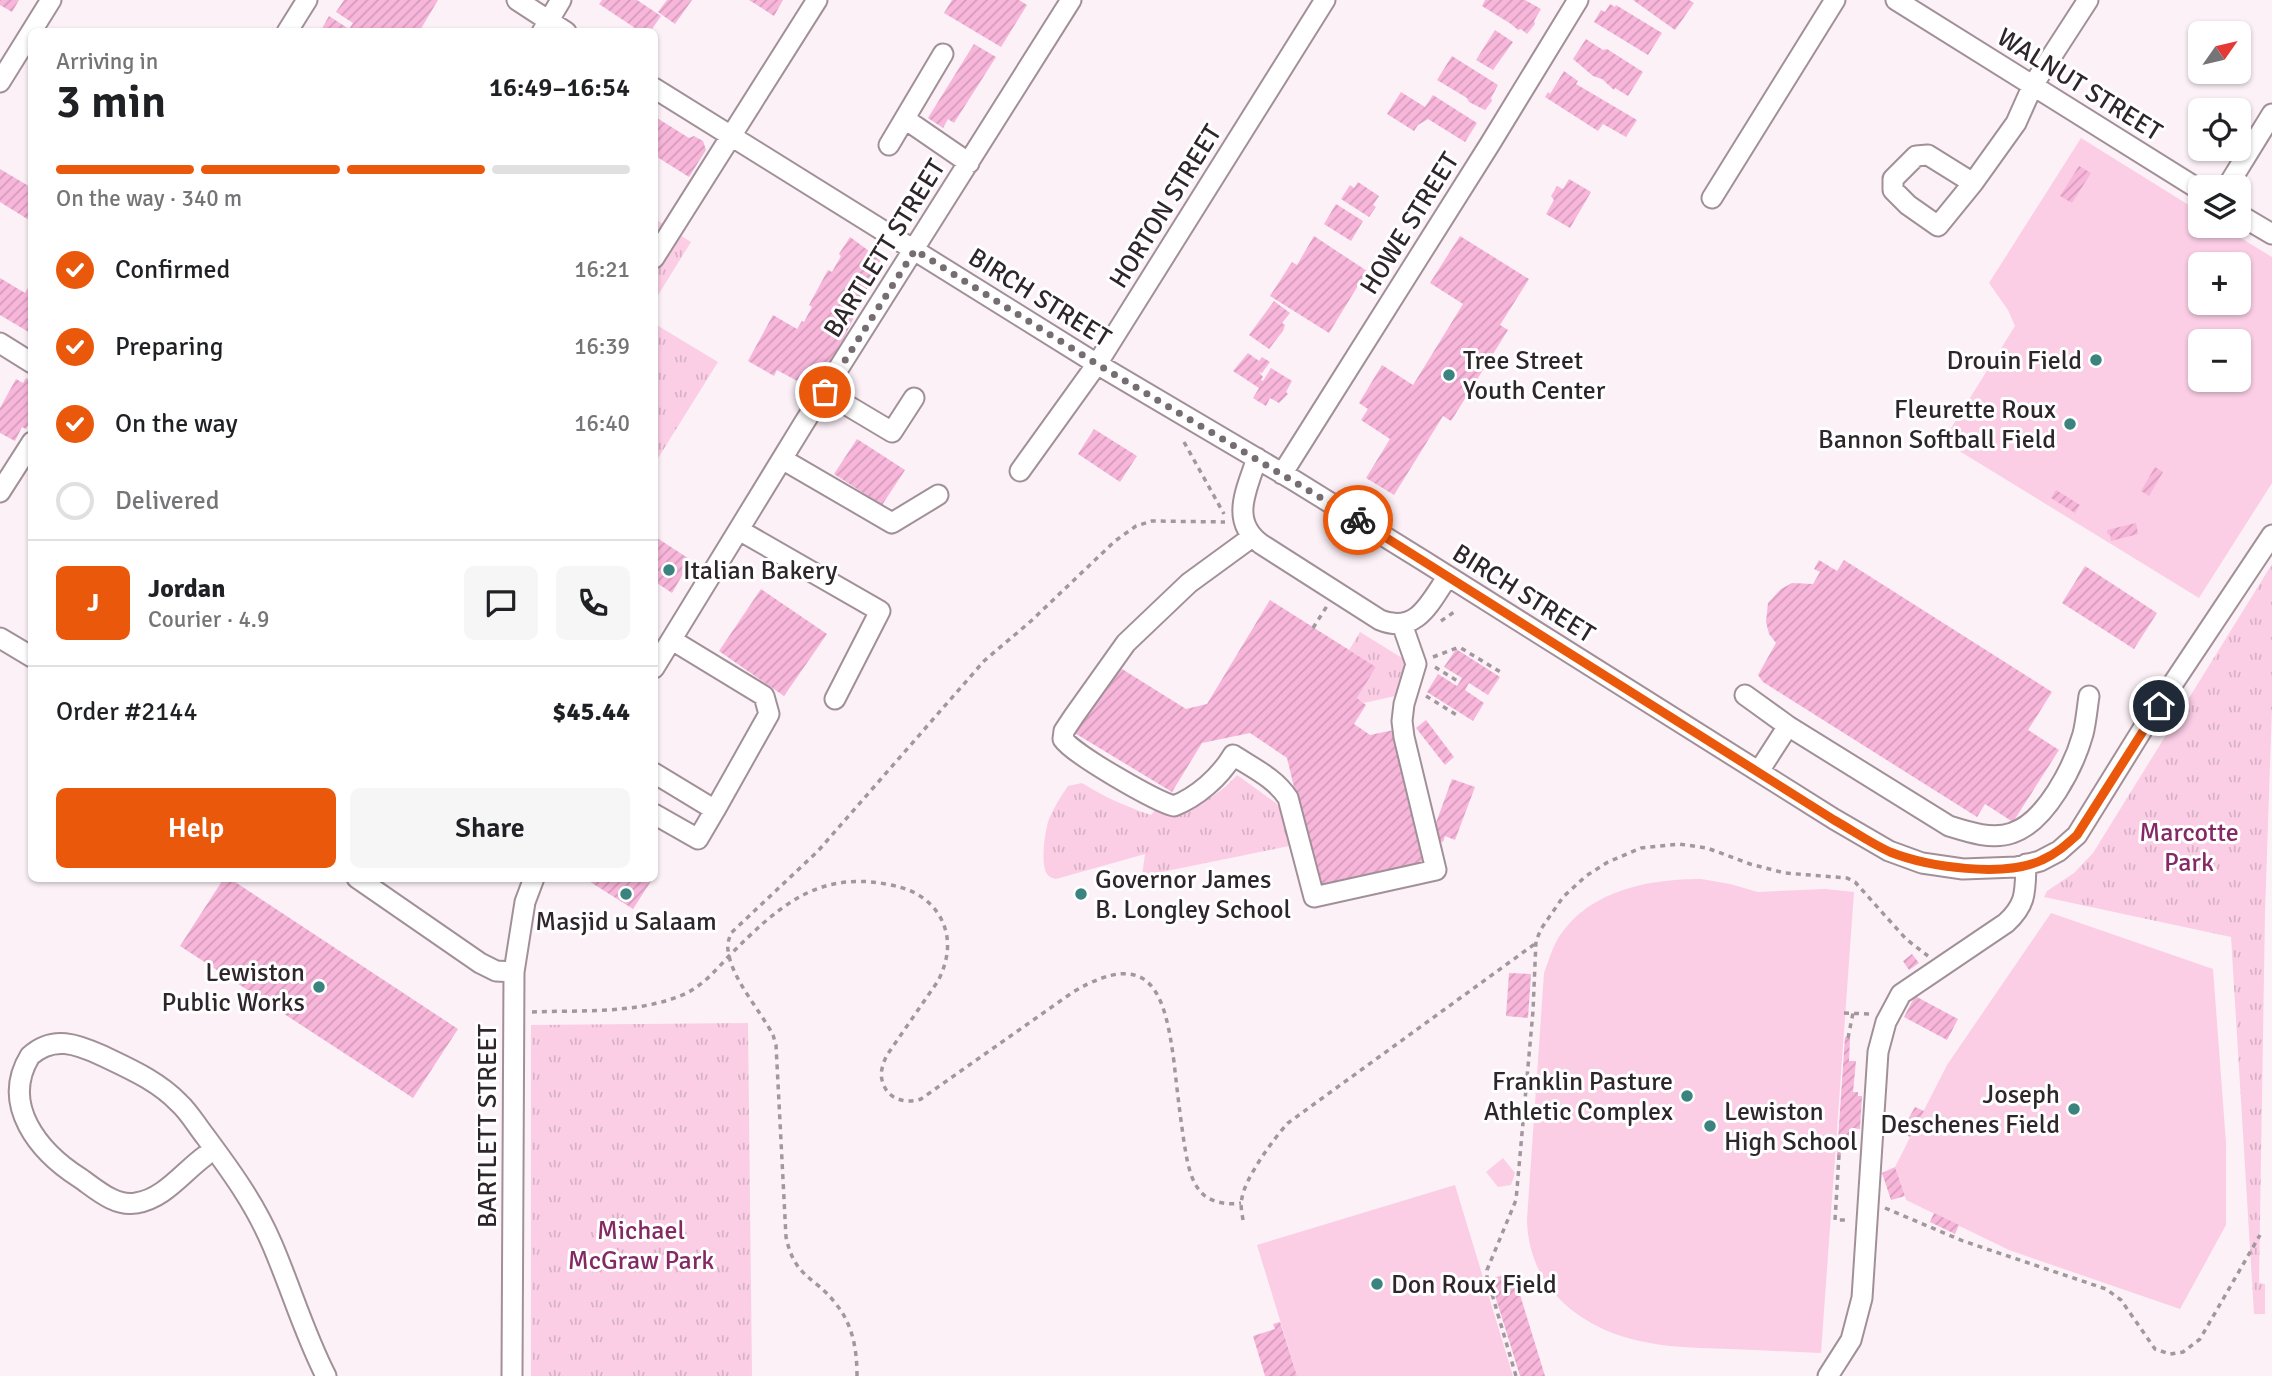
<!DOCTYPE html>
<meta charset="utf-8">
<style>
body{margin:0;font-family:Signika,sans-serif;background:#f6f6f6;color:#202124;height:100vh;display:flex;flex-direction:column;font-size:26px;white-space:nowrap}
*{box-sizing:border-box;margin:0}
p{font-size:23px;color:#757577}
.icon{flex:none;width:38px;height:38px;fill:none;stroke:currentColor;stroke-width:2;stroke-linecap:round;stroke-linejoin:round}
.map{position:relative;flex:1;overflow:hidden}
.drawer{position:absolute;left:28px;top:28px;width:630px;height:854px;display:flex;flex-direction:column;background:#fff;border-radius:10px;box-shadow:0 2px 5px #0004}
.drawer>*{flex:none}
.needle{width:46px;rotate:56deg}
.buttons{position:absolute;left:2188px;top:21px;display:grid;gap:14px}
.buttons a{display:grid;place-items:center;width:63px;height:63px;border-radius:10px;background:#fff;box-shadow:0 2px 5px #0004;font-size:35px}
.pin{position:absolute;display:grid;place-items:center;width:60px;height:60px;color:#fff;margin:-30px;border:4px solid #fff;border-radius:50%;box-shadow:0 2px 7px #0007}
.courier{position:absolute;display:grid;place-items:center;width:70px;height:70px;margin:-35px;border:5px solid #ea580c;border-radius:50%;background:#fff;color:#222;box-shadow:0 2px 9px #0007}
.overview em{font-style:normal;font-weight:600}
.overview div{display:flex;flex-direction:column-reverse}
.overview{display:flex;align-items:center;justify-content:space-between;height:119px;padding:0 28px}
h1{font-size:46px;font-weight:600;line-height:52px}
.bar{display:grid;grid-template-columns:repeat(4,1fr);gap:10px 7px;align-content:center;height:84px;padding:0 28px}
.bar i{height:9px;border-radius:5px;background:#e0e0e0}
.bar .selected{background:#ea580c}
.bar p{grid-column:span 4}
.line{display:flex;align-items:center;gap:18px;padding:0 28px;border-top:2px solid #e0e0e0}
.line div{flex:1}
.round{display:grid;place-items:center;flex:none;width:74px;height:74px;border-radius:10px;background:#f6f6f6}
ol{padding:0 28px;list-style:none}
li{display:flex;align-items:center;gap:21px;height:77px}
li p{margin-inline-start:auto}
li .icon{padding:7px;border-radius:50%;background:#ea580c;color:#fff;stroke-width:4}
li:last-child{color:#757577}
li i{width:38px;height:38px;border:4px solid #e0e0e0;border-radius:50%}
.cta{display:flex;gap:14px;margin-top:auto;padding:14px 28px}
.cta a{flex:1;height:80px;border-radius:10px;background:#ea580c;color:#fff;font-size:28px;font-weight:600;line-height:80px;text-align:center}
.cta a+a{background:#f6f6f6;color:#202124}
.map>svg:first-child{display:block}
</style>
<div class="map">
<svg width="2272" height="1376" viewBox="0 0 2272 1376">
<defs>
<pattern id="park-tufts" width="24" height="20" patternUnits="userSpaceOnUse" patternTransform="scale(1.75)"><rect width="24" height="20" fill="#fbcee6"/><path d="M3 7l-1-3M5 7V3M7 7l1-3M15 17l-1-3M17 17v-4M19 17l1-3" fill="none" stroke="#d7b1c5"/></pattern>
<pattern id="building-hatch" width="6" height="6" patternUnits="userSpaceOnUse" patternTransform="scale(1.75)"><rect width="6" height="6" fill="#f7b6da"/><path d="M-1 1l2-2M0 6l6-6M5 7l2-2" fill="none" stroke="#d49cbb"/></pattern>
</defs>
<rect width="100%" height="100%" fill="#fcf1f7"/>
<!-- grass -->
<path fill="#fbcee6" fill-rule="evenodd" d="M 2081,138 L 2200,212 L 2200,226 L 2221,226 L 2272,257 L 2272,483 L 2199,598 L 1943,441 L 2015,326 L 2008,310 L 1989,283 ZM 2200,264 L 2238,264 L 2238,303 L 2200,303 ZM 2200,341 L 2238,341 L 2238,380 L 2200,380 Z
M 1701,879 L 1730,884 L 1758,892 L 1825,889 L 1854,892 L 1821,1353 C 1791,1352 1760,1350 1730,1349 C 1704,1348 1676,1348 1650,1343 C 1584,1332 1528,1290 1527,1219 L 1544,973 C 1548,962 1551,952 1556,942 C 1585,891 1647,879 1701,879 Z
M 2051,913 L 2213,969 L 2226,1143 L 2226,1225 L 2180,1309 L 2009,1250 L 1906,1200 L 1905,1196 L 1895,1167 L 1947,1065 Z
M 1503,1158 L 1515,1173 L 1511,1185 L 1498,1187 L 1486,1172 Z
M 1455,1185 L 1513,1376 L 1297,1376 L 1257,1245 Z"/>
<!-- park -->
<path fill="url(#park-tufts)" d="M 655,219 L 691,242 L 655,300 Z
M 655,324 L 718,362 L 655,463 L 655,323 Z
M 2272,564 L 2272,707 L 2265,912 L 2259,1283 L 2265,1284 L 2265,1314 L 2254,1314 L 2231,937 L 2044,897 L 2047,891 L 2074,873 L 2093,853 Z
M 1360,632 L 1407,661 L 1408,666 L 1395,696 L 1364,703 L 1357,698 L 1376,667 L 1349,650 Z
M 1237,775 L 1276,803 L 1281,811 L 1289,846 L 1142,876 L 1145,854 L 1056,879 C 1052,878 1049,877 1047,874 C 1040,864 1045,830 1049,819 C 1054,807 1061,796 1068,786 L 1082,783 C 1104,797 1127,807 1151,815 L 1155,810 L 1168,816 C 1197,807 1217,797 1237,775 Z
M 748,1023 L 752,1376 L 531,1376 L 531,1025 Z"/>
<!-- building -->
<path fill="url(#building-hatch)" d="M 0,0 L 19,0 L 12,12 L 0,5 Z
M 344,0 L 438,0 L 419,32 L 320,32 L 329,16 L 349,29 L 353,23 L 336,12 Z
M 602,0 L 637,0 L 661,16 L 650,32 L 641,32 L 599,4 Z
M 667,0 L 692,0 L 675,24 L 658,12 Z
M 749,0 L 783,0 L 774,16 Z
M 952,0 L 1019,0 L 1027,5 L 1001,47 L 944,13 Z
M 1485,0 L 1525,0 L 1541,9 L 1534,21 L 1535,24 L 1527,34 L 1521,29 L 1518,30 L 1511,24 L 1482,6 Z
M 1633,0 L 1689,0 L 1694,3 L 1675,30 Z
M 1610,4 L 1615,7 L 1616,5 L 1662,33 L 1648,55 L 1594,22 L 1601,10 L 1605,12 Z
M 1495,30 L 1513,42 L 1493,70 L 1476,60 Z
M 1586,39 L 1603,50 L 1607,49 L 1643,72 L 1628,96 L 1615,88 L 1614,90 L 1602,79 L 1593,76 L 1573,59 Z
M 974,44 L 996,57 L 954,123 L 948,119 L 943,128 L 928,118 Z
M 1452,56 L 1498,85 L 1491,98 L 1492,101 L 1485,110 L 1469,102 L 1467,98 L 1437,80 Z
M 1564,71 L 1578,81 L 1576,84 L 1637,120 L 1626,137 L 1603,124 L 1598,131 L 1545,97 L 1548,92 L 1550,94 Z
M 1401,92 L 1425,107 L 1433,95 L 1477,123 L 1465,142 L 1428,119 L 1418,125 L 1414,131 L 1387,114 Z
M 654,112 L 657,118 L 689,138 L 694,136 L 703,141 L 706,150 L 689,177 L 654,155 Z
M 2079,166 L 2091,173 L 2072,203 L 2060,196 Z
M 0,169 L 32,188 L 32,216 L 29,220 L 0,202 Z
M 1569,179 L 1591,192 L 1570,228 L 1546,214 L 1554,200 L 1551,196 L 1557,186 L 1563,189 Z
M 1358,182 L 1379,196 L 1373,205 L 1376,207 L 1369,217 L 1341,199 L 1350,185 L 1354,188 Z
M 1336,204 L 1363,221 L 1351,241 L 1324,224 Z
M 1314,236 L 1367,271 L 1329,333 L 1270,296 L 1292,262 L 1297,265 Z
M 1460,236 L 1529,279 L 1500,325 L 1508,330 L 1451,421 L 1443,416 L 1394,495 L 1366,478 L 1390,439 L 1361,420 L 1368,409 L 1359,403 L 1382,365 L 1413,385 L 1463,304 L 1430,283 Z
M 850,237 L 869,251 L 871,249 L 876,251 L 880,261 L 822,386 L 813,393 L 810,388 L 777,370 L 774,376 L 748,361 L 773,315 L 797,329 L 802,321 L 804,322 L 812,307 L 809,305 L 828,270 L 832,272 L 841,256 L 839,254 Z
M 0,278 L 25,293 L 29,286 L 32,288 L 32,334 L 0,315 Z
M 1274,301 L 1290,313 L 1282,323 L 1285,325 L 1283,331 L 1269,349 L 1249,335 Z
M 1248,353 L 1259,361 L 1262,357 L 1270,362 L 1262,373 L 1259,372 L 1263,377 L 1261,380 L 1263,381 L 1271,368 L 1292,381 L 1286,392 L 1288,394 L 1279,403 L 1270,398 L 1266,406 L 1253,398 L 1259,388 L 1233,371 Z
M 26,378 L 32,381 L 32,418 L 26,429 L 22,427 L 15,441 L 0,433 L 0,408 L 16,379 L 23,383 Z
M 1094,429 L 1137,456 L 1120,482 L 1078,454 Z
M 857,439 L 905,470 L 882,505 L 834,474 Z
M 2155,467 L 2163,472 L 2149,496 L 2141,491 Z
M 2056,490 L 2080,505 L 2075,513 L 2051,498 Z
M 2136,523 L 2138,534 L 2111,541 L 2110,534 L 2108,535 L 2107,530 Z
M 654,536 L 691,560 L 672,593 L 654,581 Z
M 1819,560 L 1837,571 L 1844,560 L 2052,692 L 2028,730 L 2059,750 L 2013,822 L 1985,804 L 1977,817 L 1763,682 L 1758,675 L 1776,643 L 1769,634 L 1766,622 L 1768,603 L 1781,589 L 1792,583 L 1813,584 L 1820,572 L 1814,569 Z
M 2085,566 L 2157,613 L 2134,649 L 2062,603 Z
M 761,589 L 827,634 L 784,696 L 719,651 Z
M 1270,600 L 1376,667 L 1357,698 L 1366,705 L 1354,724 L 1370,735 L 1394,730 L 1427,865 L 1319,891 L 1287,758 L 1250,733 L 1202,743 L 1172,792 L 1073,732 L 1114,664 L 1186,709 L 1207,704 Z
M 1456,649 L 1500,677 L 1488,695 L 1469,683 L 1465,690 L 1484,703 L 1473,721 L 1427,692 L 1438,674 L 1457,686 L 1462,678 L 1444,667 Z
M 1426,720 L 1454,757 L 1445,765 L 1416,728 Z
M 1452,779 L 1475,787 L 1455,840 L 1445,836 L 1443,842 L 1434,839 L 1433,831 Z
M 224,878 L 229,878 L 458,1029 L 413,1098 L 180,946 Z
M 584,878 L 653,878 L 633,909 Z
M 1912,954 L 1919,963 L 1909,970 L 1903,961 Z
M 1509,973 L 1531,974 L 1528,1018 L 1506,1016 Z
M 1915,996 L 1958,1019 L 1947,1040 L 1904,1017 Z
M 1845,1037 L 1850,1038 L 1849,1061 L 1856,1061 L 1853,1092 L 1858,1092 L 1858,1096 L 1862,1096 L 1860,1129 L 1851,1128 L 1849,1150 L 1842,1149 L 1841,1155 L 1837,1155 Z
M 1915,1107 L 1924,1111 L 1910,1137 L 1901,1132 Z
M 1895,1167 L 1905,1196 L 1891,1200 L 1882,1173 Z
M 1934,1213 L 1959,1225 L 1955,1234 L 1930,1222 Z
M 1513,1272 L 1545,1376 L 1520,1376 L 1490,1279 Z
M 1280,1322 L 1297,1376 L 1265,1376 L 1253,1336 L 1275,1329 L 1273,1324 Z"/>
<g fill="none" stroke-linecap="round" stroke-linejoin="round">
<!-- minor casing -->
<g stroke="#a29099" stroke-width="23">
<path id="minor" d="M 517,0 L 566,32
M 1896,0 L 2200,190
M 287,32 L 307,0
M 542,32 L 561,0
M 0,82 L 51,0
M 654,88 L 1097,364 L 1295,481 L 1424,561 L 1834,819 L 1889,851 L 1922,863 L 1963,869 L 2017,867 L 2040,861 L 2059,851 L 2077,835 L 2144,727 L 2272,535
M 905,119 L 969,163
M 889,145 L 943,54
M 1973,183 L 1928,155 L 1916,156 L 1893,179 L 1893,190 L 1908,205 L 1938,226 L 1973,183 L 2016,123 L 2033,85 L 2088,0
M 2227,187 L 2272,114
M 1712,198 L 1835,0
M 2238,214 L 2272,234
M 654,258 L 817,0
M 0,343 L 32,363
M 825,392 L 892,432 L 914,398
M 1257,458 C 1247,489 1229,521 1261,544 L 1380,620 C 1417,635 1430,602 1448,576
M 782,459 L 892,523 L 938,495
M 1020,471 L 1097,364 L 1325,0
M 1282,474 L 1490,144 L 1578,0
M 0,492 L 32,442
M 739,530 L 880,611 L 835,699
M 1252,537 L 1189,583 L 1126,643 L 1074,716 L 1064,731 L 1063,739 C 1073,754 1155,801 1174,806 C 1197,797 1220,777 1233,755 C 1253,768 1275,778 1288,798 L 1314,897 L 1436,870 L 1404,737 L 1402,721 L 1404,704 L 1416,664 L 1402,624
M 0,638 L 32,657
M 672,640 L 764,696 L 769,714 L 715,810
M 654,668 L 804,423 L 1071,0
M 1745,695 L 1788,726 L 1949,826 C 1968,832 1992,840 2012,833 C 2046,822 2074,766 2083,734 C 2086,722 2087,709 2089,696
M 1759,771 L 1788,726
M 654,773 L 715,810 L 698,839 L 654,814
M 357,878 L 480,963 L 496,971 L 514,972
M 205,1156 C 183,1172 164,1199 136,1203 C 115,1207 96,1189 80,1178 C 39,1152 0,1105 30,1056 C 53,1035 77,1044 103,1056 C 130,1069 158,1081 179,1103 C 189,1112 197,1126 205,1136 C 231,1171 255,1204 272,1244 C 291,1288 304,1333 326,1376
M 512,1376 L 514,972 L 525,902 L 534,878
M 1828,1376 L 1851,1340 L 1862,1298 L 1878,1052 L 1886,1022 L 1901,994 L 2006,923 C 2027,904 2025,891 2026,864"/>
</g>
<!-- path -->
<path stroke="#a1989d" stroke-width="3.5" stroke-dasharray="5 5" stroke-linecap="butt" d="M 1184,442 L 1224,514
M 1441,621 L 1457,610
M 1313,628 L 1327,606
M 1433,657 L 1457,648 L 1461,648 L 1502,673
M 1435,667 L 1459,682
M 1426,696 L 1460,717
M 532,1012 C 581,1010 634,1014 680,996 C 701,988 715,971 729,956 C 776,909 815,871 886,884 C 908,888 926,895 939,915 C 952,937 949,959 938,981 L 887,1055 C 883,1063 879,1074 883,1083 C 888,1100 907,1104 921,1099 L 1073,992 C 1151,946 1165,993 1174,1062 C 1177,1089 1180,1115 1184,1142 C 1187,1160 1190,1184 1205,1196 C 1215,1203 1229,1205 1241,1203
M 1844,1013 L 1869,1014
M 1848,1038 L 1853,1013
M 1839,1155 L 1835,1220 L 1848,1220
M 1885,1208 L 1963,1241 L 2106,1289 L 2121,1300 L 2155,1349 L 2170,1354 L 2183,1352 L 2200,1339 L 2260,1235
M 1243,1220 C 1242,1213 1240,1205 1242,1198 C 1245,1178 1274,1138 1288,1123 L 1536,943
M 857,1376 C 857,1350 853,1325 836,1304 C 814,1275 795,1279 786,1237 L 776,1045 L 773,1035 C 760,1010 731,978 728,950 C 727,944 729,939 731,933 L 818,851 L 984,661 L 1031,621 L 1115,541 L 1136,526 L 1152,521 L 1225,522
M 1516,1376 L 1487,1277 L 1487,1270 L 1516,1200 L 1533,1011 L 1536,941 L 1541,929 L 1563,897 L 1586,876 L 1608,862 L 1641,848 L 1679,844 L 1707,848 L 1750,864 L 1785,873 L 1847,878 L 1855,882 L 1906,939 L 1928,956"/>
<!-- minor -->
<use href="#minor" stroke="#fff" stroke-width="19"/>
</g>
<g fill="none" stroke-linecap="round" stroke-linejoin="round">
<!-- done -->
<path stroke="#766d72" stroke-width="7" stroke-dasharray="0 12.6" d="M 825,392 L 915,250 L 1097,364 L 1358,520"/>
<!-- route -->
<path stroke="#ea580c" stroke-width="9" d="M 1358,520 L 1834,820 C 1852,830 1870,843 1890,852 C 1928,867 2004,878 2042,860 C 2056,854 2066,845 2077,835 L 2159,706"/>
</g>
<!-- markers -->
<g fill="#3b837f" stroke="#fff" stroke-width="2.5">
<circle cx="2096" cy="360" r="7"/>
<circle cx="1449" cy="375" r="7"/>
<circle cx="2070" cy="424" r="7"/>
<circle cx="669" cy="570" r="7"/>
<circle cx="626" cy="894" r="7"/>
<circle cx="1081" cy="894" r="7"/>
<circle cx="319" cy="987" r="7"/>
<circle cx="1687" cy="1096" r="7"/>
<circle cx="2074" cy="1109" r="7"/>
<circle cx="1710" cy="1126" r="7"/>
<circle cx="1377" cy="1284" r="7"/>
</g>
<g text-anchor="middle" stroke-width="6" stroke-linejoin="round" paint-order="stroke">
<!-- street labels -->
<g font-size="26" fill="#2e262a" stroke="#fff">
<text transform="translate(2080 84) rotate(32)" y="9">WALNUT STREET</text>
<text transform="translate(1165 206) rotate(-58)" y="9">HORTON STREET</text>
<text transform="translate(1409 223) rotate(-58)" y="9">HOWE STREET</text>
<text transform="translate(884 248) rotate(-58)" y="9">BARTLETT STREET</text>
<text transform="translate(1040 297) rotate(32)" y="9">BIRCH STREET</text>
<text transform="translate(1524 593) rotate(32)" y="9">BIRCH STREET</text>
<text transform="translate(487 1126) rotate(-90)" y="9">BARTLETT STREET</text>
</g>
<!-- poi labels -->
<g font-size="26" fill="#2e262a" stroke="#fff" text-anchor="start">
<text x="1463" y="369">Tree Street<tspan x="1463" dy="30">Youth Center</tspan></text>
<text x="2082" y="369" text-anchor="end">Drouin Field</text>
<text x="2056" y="418" text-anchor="end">Fleurette Roux<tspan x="2056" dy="30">Bannon Softball Field</tspan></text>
<text x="683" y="579">Italian Bakery</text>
<text x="1095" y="888">Governor James<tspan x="1095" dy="30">B. Longley School</tspan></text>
<text x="626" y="930" text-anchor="middle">Masjid u Salaam</text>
<text x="305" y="981" text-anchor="end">Lewiston<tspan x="305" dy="30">Public Works</tspan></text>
<text x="1673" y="1090" text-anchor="end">Franklin Pasture<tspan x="1673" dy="30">Athletic Complex</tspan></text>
<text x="2060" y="1103" text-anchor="end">Joseph<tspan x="2060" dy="30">Deschenes Field</tspan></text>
<text x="1724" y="1120">Lewiston<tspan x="1724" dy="30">High School</tspan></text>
<text x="1391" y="1293">Don Roux Field</text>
</g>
<!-- park labels -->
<g font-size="26" fill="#842964" stroke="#fff">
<text x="2189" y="841">Marcotte<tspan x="2189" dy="30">Park</tspan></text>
<text x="641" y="1239">Michael<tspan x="641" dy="30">McGraw Park</tspan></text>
</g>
</g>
</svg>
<div class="buttons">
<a><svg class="needle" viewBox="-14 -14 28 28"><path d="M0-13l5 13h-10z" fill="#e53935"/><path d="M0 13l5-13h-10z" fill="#757577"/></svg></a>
<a><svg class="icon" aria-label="locate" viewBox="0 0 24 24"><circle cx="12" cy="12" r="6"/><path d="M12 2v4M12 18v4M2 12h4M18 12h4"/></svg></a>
<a><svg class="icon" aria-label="layers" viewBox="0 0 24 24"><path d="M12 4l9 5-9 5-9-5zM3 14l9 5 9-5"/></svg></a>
<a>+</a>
<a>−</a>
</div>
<div class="pin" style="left:825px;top:392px;background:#ea580c"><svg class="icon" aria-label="bag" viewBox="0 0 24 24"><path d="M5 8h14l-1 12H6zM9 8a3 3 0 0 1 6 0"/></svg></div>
<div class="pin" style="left:2159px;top:706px;background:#1f2937"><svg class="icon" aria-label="home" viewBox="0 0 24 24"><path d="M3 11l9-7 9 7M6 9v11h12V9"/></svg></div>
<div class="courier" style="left:1358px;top:520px"><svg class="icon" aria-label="bike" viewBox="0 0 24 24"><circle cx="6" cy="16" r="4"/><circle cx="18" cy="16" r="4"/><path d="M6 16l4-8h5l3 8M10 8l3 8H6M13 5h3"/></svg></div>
<section class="drawer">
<div class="overview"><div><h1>3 min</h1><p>Arriving in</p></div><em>16:49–16:54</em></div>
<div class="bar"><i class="selected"></i><i class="selected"></i><i class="selected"></i><i></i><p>On the way · 340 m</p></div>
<ol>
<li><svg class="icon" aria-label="check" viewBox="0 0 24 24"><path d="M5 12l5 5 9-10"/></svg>Confirmed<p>16:21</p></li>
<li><svg class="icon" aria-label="check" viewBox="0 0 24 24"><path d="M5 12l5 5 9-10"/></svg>Preparing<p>16:39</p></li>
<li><svg class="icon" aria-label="check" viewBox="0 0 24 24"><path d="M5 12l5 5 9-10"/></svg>On the way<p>16:40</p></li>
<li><i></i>Delivered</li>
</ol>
<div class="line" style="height:126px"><b class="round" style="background:#ea580c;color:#fff">J</b><div><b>Jordan</b><p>Courier · 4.9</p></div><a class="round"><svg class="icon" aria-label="chat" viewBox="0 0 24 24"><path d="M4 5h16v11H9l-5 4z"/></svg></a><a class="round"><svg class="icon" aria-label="phone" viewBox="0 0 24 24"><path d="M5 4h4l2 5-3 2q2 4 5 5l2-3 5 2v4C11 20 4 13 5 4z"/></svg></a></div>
<div class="line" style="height:91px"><div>Order #2144</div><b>$45.44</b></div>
<div class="cta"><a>Help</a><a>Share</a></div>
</section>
</div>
